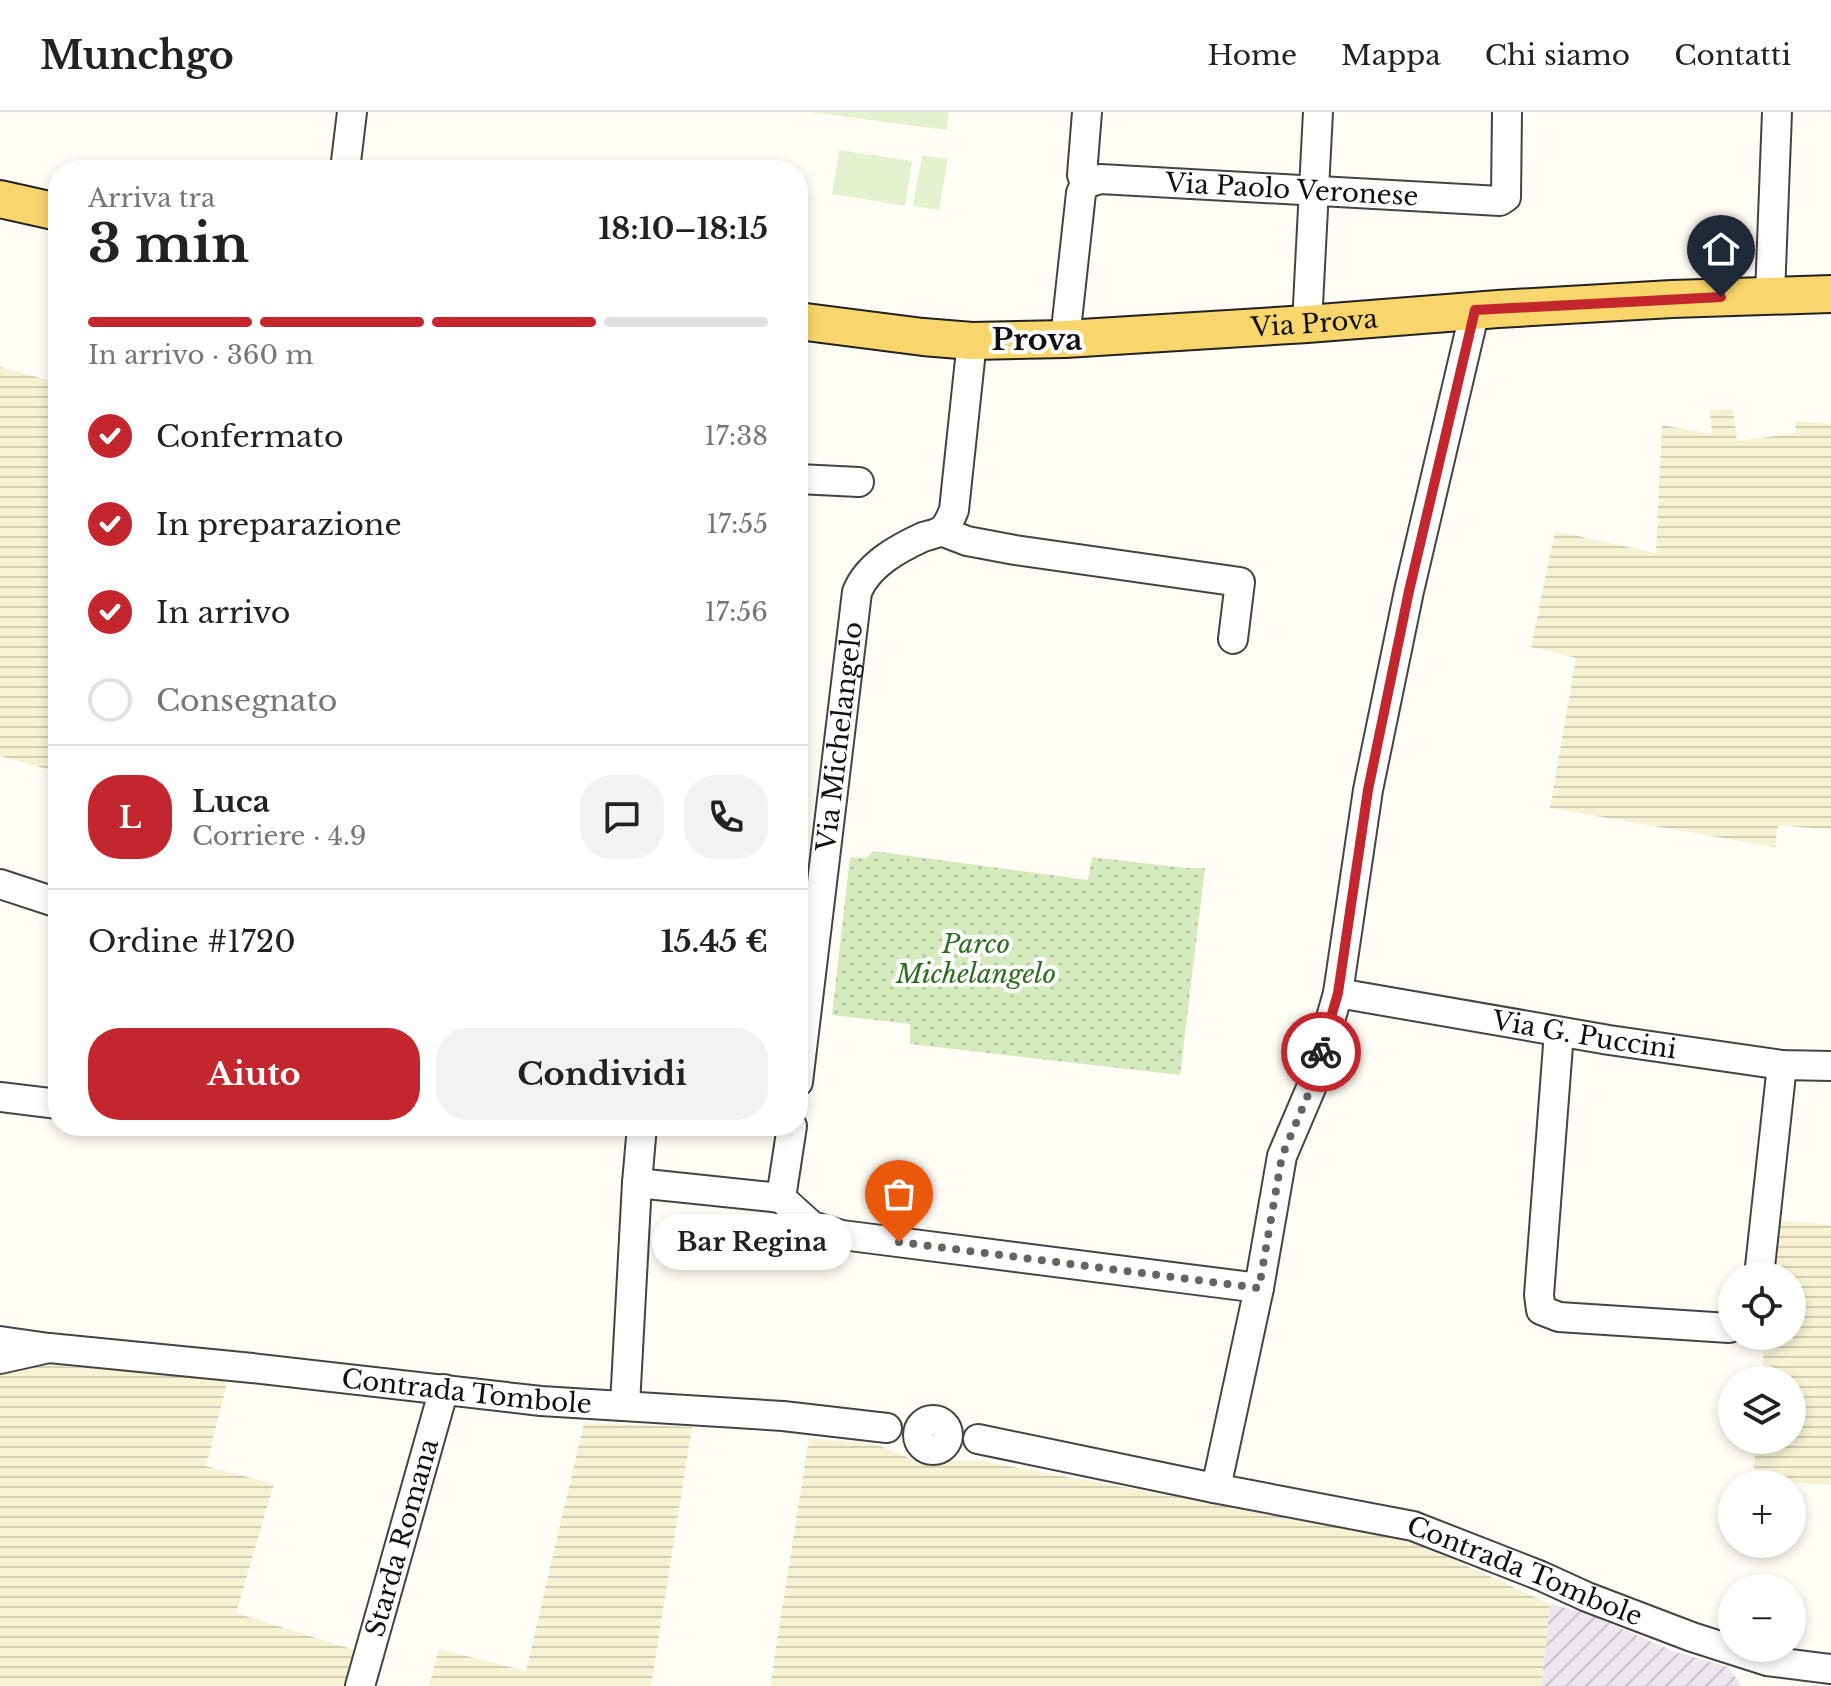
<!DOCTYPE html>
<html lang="it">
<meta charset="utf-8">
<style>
body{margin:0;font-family:"Libre Baskerville",serif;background:#f2f2f2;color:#222;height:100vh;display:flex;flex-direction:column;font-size:30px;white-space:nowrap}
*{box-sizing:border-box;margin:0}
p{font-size:26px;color:#767676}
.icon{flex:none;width:44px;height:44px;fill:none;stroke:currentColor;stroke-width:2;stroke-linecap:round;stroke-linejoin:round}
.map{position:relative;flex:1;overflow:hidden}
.sheet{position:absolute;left:48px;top:48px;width:760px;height:976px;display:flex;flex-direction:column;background:#fff;border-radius:32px;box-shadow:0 4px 12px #0003}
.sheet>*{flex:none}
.buttons{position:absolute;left:1718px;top:1150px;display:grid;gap:16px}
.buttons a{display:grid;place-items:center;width:88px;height:88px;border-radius:50%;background:#fff;box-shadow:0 4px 12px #0003;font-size:40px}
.pin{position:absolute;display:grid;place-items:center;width:68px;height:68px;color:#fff;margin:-82px -34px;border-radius:50% 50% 50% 0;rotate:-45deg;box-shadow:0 0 8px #0007}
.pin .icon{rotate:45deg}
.courier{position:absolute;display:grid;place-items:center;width:80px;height:80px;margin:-40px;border:6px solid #c4262e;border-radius:50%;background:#fff;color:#222;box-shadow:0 2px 10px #0007}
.bubble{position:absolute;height:56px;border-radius:28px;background:#fff;box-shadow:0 4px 12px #0003;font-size:26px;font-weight:800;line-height:56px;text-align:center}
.summary em{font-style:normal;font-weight:800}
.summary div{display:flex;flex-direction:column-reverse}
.summary{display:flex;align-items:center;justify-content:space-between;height:136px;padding:0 40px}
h1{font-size:52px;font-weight:800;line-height:60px}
.bar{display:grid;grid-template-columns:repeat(4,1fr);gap:12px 8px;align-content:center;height:96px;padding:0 40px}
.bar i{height:10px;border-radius:6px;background:#e0e0e0}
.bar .selected{background:#c4262e}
.bar p{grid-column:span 4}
.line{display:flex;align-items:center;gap:20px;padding:0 40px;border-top:2px solid #e0e0e0}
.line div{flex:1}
.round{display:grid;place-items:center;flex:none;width:84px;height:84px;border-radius:32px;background:#f2f2f2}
ol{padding:0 40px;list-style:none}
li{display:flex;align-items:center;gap:24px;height:88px}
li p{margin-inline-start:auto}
li .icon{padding:8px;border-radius:50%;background:#c4262e;color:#fff;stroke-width:4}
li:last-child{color:#767676}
li i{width:44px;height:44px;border:4px solid #e0e0e0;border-radius:50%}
.primary-button{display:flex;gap:16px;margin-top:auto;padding:16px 40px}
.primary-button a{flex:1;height:92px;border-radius:32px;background:#c4262e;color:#fff;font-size:32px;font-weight:800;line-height:92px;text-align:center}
.primary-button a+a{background:#f2f2f2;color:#222}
header{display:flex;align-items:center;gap:48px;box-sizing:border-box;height:112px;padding:0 40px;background:#fff;border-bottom:2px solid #e0e0e0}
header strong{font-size:38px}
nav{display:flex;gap:44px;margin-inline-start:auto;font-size:28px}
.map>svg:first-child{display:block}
</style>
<header>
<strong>Munchgo</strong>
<nav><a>Home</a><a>Mappa</a><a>Chi siamo</a><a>Contatti</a></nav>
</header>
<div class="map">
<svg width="1831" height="1574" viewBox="0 0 1831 1574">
<defs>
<pattern id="industrial-furrows" width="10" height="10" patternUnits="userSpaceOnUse" patternTransform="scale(2)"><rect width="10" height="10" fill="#eee6ef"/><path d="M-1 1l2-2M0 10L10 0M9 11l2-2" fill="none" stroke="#cbc4cc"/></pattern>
<pattern id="farmland-rules" width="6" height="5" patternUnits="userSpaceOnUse" patternTransform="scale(2)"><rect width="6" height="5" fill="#f6f3d4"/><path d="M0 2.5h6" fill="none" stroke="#d2cfb5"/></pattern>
<pattern id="park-dots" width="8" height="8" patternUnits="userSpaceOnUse" patternTransform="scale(2)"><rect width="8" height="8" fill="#d5ebbd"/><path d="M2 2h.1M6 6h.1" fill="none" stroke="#b6c8a1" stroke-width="1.8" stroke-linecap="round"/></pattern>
</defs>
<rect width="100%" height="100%" fill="#fffdf5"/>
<!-- industrial -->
<path fill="url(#industrial-furrows)" d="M 1550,1492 L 1583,1500 L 1673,1539 L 1728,1555 L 1742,1574 L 1541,1574 Z"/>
<!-- farmland -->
<path fill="url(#farmland-rules)" d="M 0,255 L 58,271 L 58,660 L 0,644 Z
M 1733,297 L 1737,329 L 1796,321 L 1795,309 L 1831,312 L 1831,718 L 1778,713 L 1775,735 L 1550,696 L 1576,546 L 1531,535 L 1555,419 L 1656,441 L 1662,313 L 1712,322 L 1710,298 Z
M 1775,1108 L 1831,1113 L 1831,1373 L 1753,1368 L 1756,1328 L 1792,1328 L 1792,1268 L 1761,1268 L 1765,1224 L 1792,1224 L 1792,1164 L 1770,1164 Z
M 24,1251 L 228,1267 L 206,1354 L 274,1372 L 236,1501 L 361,1540 L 351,1574 L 0,1574 L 0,1258 Z
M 584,1311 L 692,1315 L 651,1574 L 429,1574 L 439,1537 L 526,1559 Z
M 809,1326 L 876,1332 L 914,1348 L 981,1349 L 1408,1427 L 1550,1492 L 1541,1574 L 770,1574 Z"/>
<!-- park -->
<path fill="url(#park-dots)" d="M 873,739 L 1088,768 L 1092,745 L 1185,756 L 1205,756 L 1180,963 L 910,932 L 910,912 L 832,903 L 850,745 L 866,746 Z"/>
<!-- pitch -->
<path fill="#e6f2cf" d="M 809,0 L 949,0 L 947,18 Z
M 839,38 L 912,49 L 905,94 L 832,82 Z
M 922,43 L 948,47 L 939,98 L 913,94 Z"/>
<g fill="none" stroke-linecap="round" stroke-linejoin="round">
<!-- minor casing -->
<g stroke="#444" stroke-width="32">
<g id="minor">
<path d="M 345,58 L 352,0"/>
<path id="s1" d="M 1085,72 L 1100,67 L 1500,89 L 1506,85 L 1507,0"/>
<path d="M 1770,183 L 1777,0"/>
<path d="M 1307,212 L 1318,0"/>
<path d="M 1065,227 L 1081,81 L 1085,72 L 1082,63 L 1087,0"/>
<path d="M 798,367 L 859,370"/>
<path d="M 941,419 L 967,429 L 1015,438 L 1240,470 L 1233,527"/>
<path d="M 0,772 L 58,791"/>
<path id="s2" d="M 1338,881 L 1609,928 L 1782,953 L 1831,954"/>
<path d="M 1559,920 L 1539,1183 L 1541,1198 L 1559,1205 L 1729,1216 L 1732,1215"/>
<path id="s3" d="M 798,970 L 857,480 C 868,453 897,437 923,425 C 929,423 936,422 941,419 C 948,414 951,405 954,398 L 972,229"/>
<path d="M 0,985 L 58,992"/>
<path d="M 637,1071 L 781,1086 L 812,1114 L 842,1123 L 1259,1176"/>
<path d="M 781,1086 L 792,1014"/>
<path d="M 1759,1164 L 1782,953"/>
<path d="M 0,1229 L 49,1236 L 0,1247"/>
<path id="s4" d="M 49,1236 L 252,1256 L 541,1289 L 783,1304 L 887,1316"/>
<path d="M 625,1293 L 637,1071 L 642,1014"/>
<circle cx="933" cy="1323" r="15"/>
<path id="s5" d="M 978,1327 L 1214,1376 L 1413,1414 L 1541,1464 L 1587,1485 L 1692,1525 L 1767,1549 L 1831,1557"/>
<path d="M 1214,1376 L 1219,1362 L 1259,1176 L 1282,1044 L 1311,976 L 1338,881 L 1368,678 L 1409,479 L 1475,198"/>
<path id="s6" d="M 360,1574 L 444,1277"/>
</g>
</g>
<!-- major casing -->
<g stroke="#222" stroke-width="40">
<g id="major">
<path d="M 0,87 L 58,100"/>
<path id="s7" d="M 798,209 L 923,225 L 972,229 L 1065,227 L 1307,212 L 1498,197 L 1672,187 L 1831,182"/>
</g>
</g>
<!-- minor -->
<use href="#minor" stroke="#fff" stroke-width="28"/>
<!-- major -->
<use href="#major" stroke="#f9d66b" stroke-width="36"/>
</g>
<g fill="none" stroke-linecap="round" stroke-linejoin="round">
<!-- done -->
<path stroke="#646461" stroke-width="8" stroke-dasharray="0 14.4" d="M 899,1130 L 1259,1176 L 1282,1044 L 1311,976 L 1321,940"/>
<!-- route -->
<path stroke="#c4262e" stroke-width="10" d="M 1321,940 L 1338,881 L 1368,678 L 1409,479 L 1475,198 L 1721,185"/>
</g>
<g text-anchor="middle" stroke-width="8" stroke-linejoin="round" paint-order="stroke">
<!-- street labels -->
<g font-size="26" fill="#111" stroke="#fff">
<text dy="9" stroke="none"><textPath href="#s1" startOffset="208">Via Paolo Veronese</textPath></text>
<text dy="9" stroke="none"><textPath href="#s7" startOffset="518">Via Prova</textPath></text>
<text dy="9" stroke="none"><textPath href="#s3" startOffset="348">Via Michelangelo</textPath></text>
<text dy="9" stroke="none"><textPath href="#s2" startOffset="250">Via G. Puccini</textPath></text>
<text dy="9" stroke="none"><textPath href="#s4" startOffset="420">Contrada Tombole</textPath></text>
<text dy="9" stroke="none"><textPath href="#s6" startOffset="154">Starda Romana</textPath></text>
<text dy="9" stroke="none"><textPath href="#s5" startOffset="564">Contrada Tombole</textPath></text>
</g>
<!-- park labels -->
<g font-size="26" font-style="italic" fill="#2f6b1f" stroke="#fff">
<text x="976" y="841">Parco<tspan x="976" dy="30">Michelangelo</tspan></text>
</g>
<!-- quarter labels -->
<g font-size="30" font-weight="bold" fill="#111" stroke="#fff">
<text x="1037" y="238">Prova</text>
</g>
</g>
</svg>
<div class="buttons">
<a><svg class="icon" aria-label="locate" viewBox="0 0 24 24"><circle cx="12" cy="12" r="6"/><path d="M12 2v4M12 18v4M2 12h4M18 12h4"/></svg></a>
<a><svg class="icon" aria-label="layers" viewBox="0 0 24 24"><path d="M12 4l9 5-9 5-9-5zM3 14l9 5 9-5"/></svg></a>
<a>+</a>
<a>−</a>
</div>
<div class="pin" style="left:899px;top:1130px;background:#ea580c"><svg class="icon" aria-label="bag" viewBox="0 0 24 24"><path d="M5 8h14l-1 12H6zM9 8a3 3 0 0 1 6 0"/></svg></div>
<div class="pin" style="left:1721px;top:185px;background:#1f2937"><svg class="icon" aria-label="home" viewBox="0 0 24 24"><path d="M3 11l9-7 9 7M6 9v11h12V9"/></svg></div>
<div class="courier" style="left:1321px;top:940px"><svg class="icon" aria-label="bike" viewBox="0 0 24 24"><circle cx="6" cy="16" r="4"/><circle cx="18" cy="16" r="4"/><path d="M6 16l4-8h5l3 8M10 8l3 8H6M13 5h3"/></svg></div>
<div class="bubble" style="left:652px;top:1102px;width:200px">Bar Regina</div>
<section class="sheet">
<div class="summary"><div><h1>3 min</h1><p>Arriva tra</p></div><em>18:10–18:15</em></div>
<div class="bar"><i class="selected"></i><i class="selected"></i><i class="selected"></i><i></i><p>In arrivo · 360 m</p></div>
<ol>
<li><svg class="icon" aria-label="check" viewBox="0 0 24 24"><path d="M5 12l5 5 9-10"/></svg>Confermato<p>17:38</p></li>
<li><svg class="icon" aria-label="check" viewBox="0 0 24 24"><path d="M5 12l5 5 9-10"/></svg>In preparazione<p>17:55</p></li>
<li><svg class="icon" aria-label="check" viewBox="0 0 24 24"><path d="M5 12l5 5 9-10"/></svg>In arrivo<p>17:56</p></li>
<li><i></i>Consegnato</li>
</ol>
<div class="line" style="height:144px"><b class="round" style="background:#c4262e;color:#fff">L</b><div><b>Luca</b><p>Corriere · 4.9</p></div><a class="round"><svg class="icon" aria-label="chat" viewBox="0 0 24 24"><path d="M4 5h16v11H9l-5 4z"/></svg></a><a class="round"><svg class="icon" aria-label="phone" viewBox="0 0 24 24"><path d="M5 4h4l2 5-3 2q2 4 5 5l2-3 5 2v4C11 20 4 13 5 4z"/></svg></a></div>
<div class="line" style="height:104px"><div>Ordine #1720</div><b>15.45 €</b></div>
<div class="primary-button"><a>Aiuto</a><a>Condividi</a></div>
</section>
</div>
